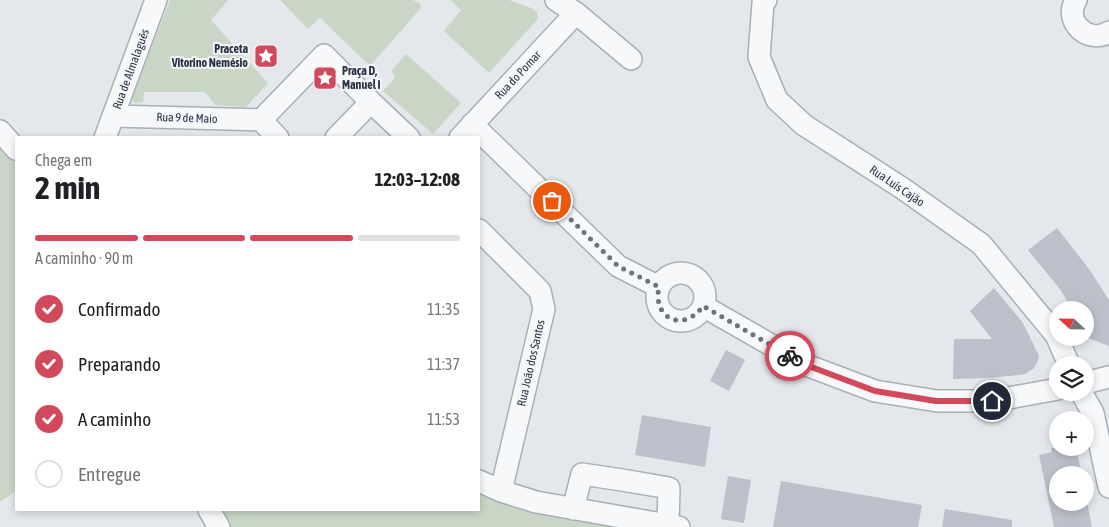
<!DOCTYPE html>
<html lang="pt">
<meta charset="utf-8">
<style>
body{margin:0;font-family:"Asap Condensed",sans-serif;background:#f6f6f6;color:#202124;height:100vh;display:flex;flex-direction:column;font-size:19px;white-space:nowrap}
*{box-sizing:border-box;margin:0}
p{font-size:16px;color:#757577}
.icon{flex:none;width:28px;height:28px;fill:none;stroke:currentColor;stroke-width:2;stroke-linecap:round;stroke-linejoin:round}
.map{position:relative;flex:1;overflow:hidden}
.drawer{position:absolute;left:15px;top:136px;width:465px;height:375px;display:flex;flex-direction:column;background:#fff;border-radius:0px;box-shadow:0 2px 8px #0003}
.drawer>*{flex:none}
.needle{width:32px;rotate:292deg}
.controls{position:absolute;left:1049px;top:301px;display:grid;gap:10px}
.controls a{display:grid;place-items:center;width:45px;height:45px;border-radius:50%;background:#fff;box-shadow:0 2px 8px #0003;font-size:25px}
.pin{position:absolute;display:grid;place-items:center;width:42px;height:42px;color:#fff;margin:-21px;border:2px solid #fff;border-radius:50%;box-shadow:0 1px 5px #0007}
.courier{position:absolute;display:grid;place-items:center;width:50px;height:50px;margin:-25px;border:4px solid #d1495b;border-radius:50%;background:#fff;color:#222;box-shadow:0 1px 6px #0007}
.summary em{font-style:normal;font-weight:700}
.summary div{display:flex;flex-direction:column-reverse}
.summary{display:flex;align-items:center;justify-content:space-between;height:85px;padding:0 20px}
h1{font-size:32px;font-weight:700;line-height:38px}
.bar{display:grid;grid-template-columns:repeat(4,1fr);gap:8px 5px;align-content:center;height:60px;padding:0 20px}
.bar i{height:6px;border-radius:4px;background:#e0e0e0}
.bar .active{background:#d1495b}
.bar p{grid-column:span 4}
ol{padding:0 20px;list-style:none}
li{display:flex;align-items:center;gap:15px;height:55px}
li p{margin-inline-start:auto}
li .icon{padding:5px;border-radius:50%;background:#d1495b;color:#fff;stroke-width:4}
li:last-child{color:#757577}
li i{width:28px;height:28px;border:2px solid #e0e0e0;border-radius:50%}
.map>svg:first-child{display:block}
</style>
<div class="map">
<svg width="1109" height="527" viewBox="0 0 1109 527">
<rect width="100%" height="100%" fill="#e4e7ec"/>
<!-- green -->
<path fill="#c9d6c5" d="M 170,0 L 228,0 L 211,20 L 268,83 L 246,107 L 215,105 L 205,92 L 144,92 L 143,102 L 135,103 L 132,101 L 132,98 Z
M 280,0 L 413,0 L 420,3 L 421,8 L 370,66 L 320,18 L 308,29 Z
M 450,0 L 509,0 L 531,8 L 537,12 L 538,19 L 489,73 L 444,31 L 461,10 Z
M 406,54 L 461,103 L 433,134 L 383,91 L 395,78 L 391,71 Z
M 0,131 L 16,149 L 16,491 L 0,502 Z
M 479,493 L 519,509 L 613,527 L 227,527 L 215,510 L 479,510 Z"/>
<!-- building -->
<path fill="#bbc0ca" d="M 1057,228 L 1089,269 L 1109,300 L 1109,346 L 1088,338 L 1085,333 L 1085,310 L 1073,310 L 1059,288 L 1028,250 Z
M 994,288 L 1023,323 L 1039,356 L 1037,363 L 1033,369 L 1025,374 L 1019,375 L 989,378 L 953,379 L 954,339 L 992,339 L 970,311 Z
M 726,350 L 745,360 L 729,391 L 710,381 Z
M 642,415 L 711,427 L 705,467 L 635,455 Z
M 1051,448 L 1076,448 L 1082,475 L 1058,475 L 1058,502 L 1087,502 L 1092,527 L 1054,527 L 1039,455 L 1052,452 Z
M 728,476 L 751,480 L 744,523 L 721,519 Z
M 781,481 L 922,505 L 918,527 L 773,527 Z
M 945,509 L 1012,520 L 1012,527 L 942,527 Z"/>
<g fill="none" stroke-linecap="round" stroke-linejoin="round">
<!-- minor casing -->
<g stroke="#a9aeb7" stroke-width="24">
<path id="minor" d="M 556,0 L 576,13 L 631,59
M 766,0 L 763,3 L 759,57 L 777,100 L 804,125 L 902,188 L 981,244 L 1056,335 L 1069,365
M 1076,0 C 1063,21 1088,45 1109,32
M 371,102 L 409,138
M 113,116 L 261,120
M 261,120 L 324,55 L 371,102 L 336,138
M 261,120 L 278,138
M 472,124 L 618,266 L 659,287
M 0,131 L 16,149
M 105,138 L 156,0
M 460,138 L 576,13
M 479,230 L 540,291 L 544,309 L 501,491
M657 297a24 24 0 1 1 48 0a24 24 0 1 1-48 0Z
M 703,306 L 806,365 L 875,391 L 937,401 L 992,401 L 1058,389
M 1085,383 L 1109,377
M 1081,392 L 1093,413 L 1109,487
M 479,481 L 501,491 L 536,502 L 679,527
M 573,509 L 582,474 L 622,480 L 669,488 L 668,525
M 209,510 L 219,527"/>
</g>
<!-- minor -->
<use href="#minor" stroke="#f7f8fa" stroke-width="21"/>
</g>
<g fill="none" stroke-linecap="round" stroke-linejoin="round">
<!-- done -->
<path stroke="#6c737f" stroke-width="5" stroke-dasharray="0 9" d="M 552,201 L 618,266 L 659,287 C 652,319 684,333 703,306 L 790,356"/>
<!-- route -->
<path stroke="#d1495b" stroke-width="6" d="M 790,356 L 806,365 L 875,391 L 936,401 L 992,401"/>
</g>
<!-- icons -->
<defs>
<g id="sight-square" transform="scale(1.25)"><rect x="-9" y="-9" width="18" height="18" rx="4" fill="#d1495b" stroke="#f4f6f9"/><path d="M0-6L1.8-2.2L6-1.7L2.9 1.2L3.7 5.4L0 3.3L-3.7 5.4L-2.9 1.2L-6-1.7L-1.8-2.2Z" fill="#fff"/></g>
</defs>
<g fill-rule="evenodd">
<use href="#sight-square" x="266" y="56"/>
<use href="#sight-square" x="325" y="78"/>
</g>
<g text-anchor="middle" stroke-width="4" stroke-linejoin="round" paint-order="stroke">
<!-- poi labels -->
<g font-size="12" font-weight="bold" fill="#2b3445" stroke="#f4f6f9" text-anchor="end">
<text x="248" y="53">Praceta<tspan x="248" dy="14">Vitorino Nemésio</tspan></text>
<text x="342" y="75" text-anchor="start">Praça D,<tspan x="342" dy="14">Manuel I</tspan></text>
</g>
<!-- street labels -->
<g font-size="12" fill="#2b3445" stroke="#f4f6f9">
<text transform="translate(131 69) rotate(-70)" y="4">Rua de Almalaguês</text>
<text transform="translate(518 75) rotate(-47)" y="4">Rua do Pomar</text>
<text transform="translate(187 118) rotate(2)" y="4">Rua 9 de Maio</text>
<text transform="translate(897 186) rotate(34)" y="4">Rua Luís Cajão</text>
<text transform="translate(531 363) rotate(-77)" y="4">Rua João dos Santos</text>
</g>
</g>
</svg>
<div class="controls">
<a><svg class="needle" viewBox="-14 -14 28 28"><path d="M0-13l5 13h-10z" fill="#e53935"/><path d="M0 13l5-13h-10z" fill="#757577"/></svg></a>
<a><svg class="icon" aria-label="layers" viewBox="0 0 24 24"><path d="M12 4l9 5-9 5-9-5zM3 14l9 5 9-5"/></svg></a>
<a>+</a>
<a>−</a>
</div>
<div class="pin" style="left:552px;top:201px;background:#ea580c"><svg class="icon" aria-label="bag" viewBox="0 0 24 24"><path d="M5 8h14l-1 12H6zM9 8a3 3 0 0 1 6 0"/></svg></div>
<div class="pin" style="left:992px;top:401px;background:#1f2937"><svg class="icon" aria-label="home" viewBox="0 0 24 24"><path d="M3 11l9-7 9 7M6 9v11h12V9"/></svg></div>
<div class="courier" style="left:790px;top:356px"><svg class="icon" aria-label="bike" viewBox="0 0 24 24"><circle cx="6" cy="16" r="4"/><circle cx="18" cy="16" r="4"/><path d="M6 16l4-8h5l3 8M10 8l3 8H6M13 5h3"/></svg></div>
<section class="drawer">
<div class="summary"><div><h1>2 min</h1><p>Chega em</p></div><em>12:03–12:08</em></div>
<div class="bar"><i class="active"></i><i class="active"></i><i class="active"></i><i></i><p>A caminho · 90 m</p></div>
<ol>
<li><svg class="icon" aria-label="check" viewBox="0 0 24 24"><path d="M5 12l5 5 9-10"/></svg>Confirmado<p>11:35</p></li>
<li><svg class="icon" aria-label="check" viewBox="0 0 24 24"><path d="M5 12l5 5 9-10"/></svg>Preparando<p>11:37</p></li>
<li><svg class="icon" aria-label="check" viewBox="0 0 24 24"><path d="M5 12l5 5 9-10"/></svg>A caminho<p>11:53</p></li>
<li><i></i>Entregue</li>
</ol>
</section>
</div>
